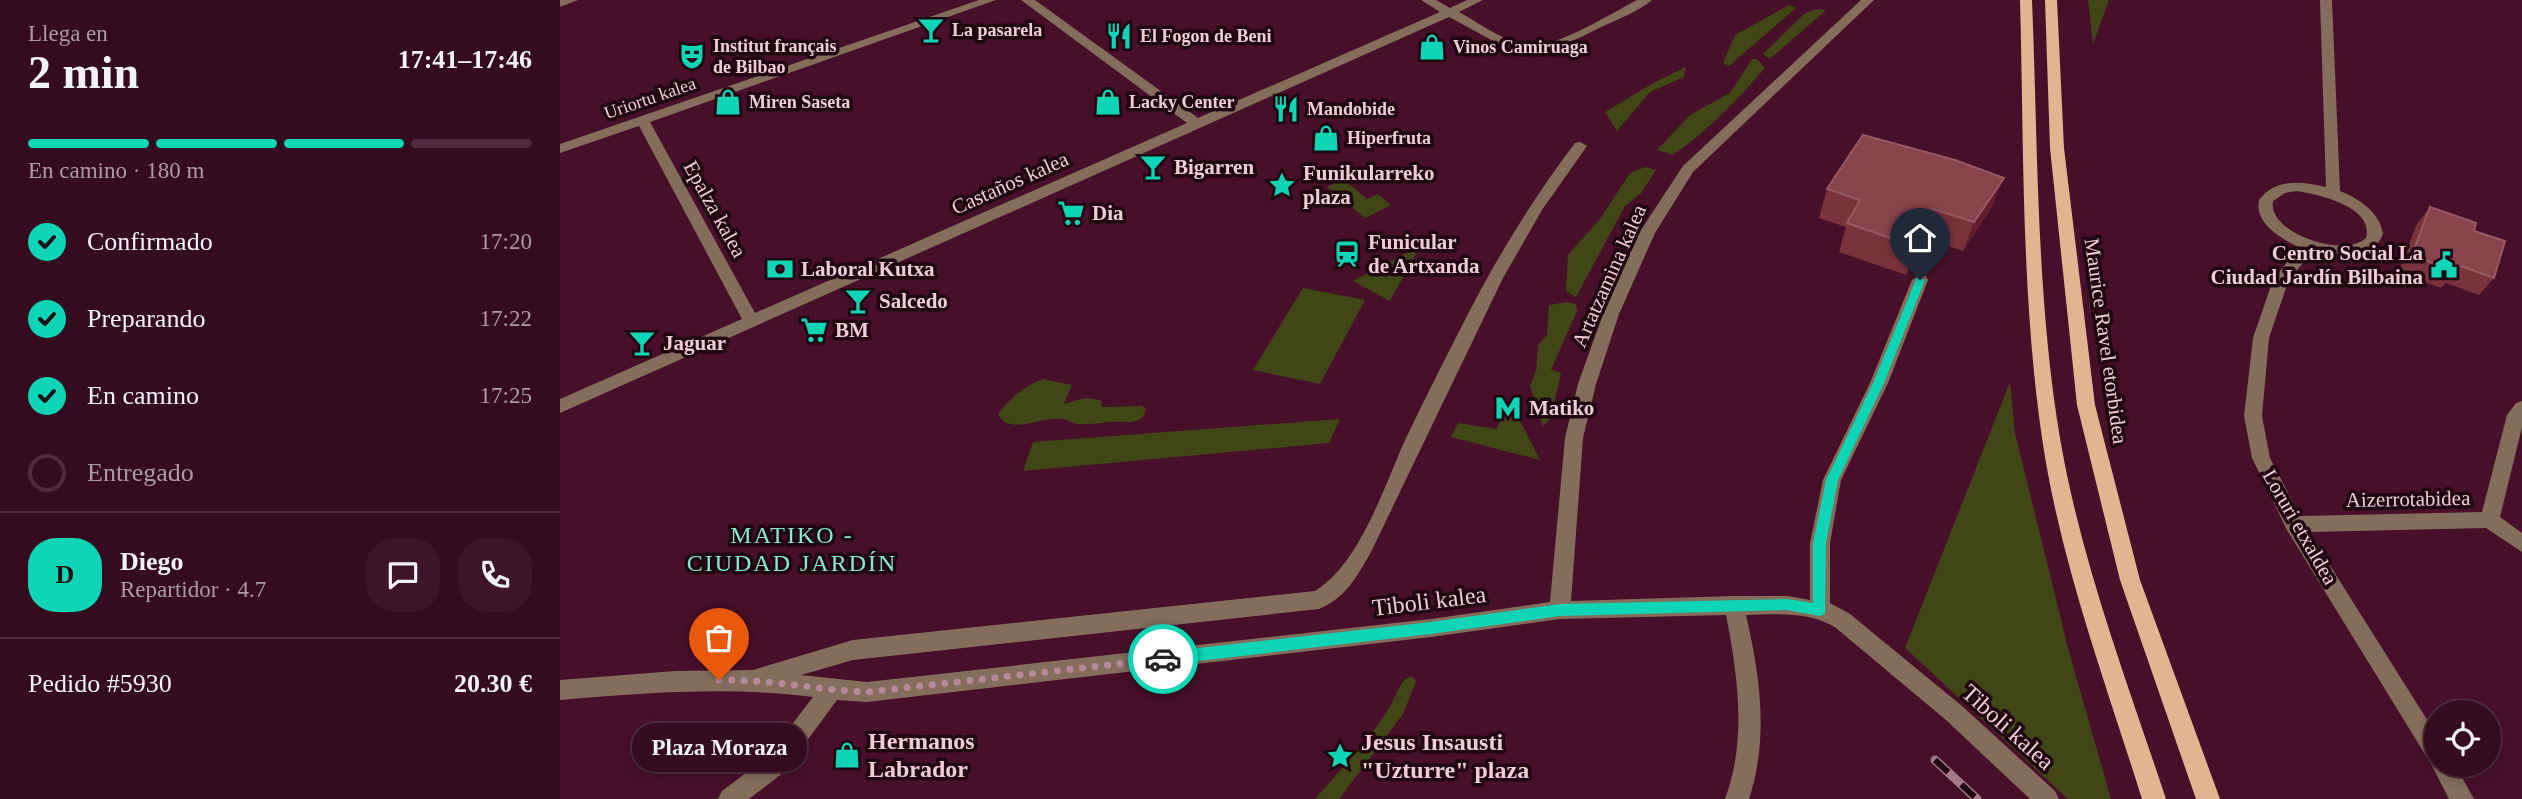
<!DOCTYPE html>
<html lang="es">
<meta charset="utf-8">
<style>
body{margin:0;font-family:"Times New Roman",serif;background:#3d1428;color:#f1f3f6;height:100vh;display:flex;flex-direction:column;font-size:26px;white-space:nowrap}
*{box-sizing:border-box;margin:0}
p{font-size:23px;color:#aa9ba4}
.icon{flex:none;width:38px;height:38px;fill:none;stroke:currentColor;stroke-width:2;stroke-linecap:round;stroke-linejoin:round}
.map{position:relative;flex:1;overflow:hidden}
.details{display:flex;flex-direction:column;background:#350b1f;width:560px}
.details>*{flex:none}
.fabs{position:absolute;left:1864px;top:700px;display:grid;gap:14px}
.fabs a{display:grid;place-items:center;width:77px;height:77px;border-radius:50%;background:#350b1f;box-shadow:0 4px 10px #0003,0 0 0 2px #4f2b3d;font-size:35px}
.pin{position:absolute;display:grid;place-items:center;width:60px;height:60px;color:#fff;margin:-72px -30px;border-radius:50% 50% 50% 0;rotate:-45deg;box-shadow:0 0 7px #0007}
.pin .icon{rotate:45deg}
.courier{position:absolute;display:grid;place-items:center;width:70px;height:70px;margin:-35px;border:5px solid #0dd5b5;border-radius:50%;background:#fff;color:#222;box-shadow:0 2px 9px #0007}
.bubble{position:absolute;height:49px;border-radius:24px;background:#350b1f;box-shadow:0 4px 10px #0003,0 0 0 2px #4f2b3d;font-size:23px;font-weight:600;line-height:49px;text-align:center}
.summary em{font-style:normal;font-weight:600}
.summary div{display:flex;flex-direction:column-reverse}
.summary{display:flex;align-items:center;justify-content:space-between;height:119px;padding:0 28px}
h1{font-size:46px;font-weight:600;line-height:52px}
.bar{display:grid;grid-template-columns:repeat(4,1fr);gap:10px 7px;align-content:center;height:84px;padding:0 28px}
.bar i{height:9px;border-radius:5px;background:#4f2b3d}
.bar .active{background:#0dd5b5}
.bar p{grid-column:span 4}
.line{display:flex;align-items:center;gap:18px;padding:0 28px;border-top:2px solid #4f2b3d}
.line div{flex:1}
.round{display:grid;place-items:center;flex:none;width:74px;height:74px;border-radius:28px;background:#3d1428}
ol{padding:0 28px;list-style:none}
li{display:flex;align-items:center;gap:21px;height:77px}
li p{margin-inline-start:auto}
li .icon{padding:7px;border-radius:50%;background:#0dd5b5;color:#111;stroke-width:4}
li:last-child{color:#aa9ba4}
li i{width:38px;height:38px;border:4px solid #4f2b3d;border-radius:50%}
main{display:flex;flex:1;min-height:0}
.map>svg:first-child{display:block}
</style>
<main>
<section class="details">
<div class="summary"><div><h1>2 min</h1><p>Llega en</p></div><em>17:41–17:46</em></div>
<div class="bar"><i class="active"></i><i class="active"></i><i class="active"></i><i></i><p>En camino · 180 m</p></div>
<ol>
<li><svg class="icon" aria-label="check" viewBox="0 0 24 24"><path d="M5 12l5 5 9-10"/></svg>Confirmado<p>17:20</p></li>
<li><svg class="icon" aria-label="check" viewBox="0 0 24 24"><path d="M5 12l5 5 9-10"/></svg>Preparando<p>17:22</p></li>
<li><svg class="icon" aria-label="check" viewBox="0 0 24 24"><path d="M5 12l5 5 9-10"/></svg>En camino<p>17:25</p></li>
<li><i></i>Entregado</li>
</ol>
<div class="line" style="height:126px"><b class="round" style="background:#0dd5b5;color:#111">D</b><div><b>Diego</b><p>Repartidor · 4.7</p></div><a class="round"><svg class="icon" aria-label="chat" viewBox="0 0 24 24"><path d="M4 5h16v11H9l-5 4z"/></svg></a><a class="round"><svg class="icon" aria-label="phone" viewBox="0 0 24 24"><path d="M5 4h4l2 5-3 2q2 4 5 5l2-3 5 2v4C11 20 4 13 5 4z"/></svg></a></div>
<div class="line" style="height:91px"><div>Pedido #5930</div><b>20.30 €</b></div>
</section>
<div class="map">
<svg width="1962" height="799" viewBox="0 0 1962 799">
<rect width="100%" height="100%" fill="#470f29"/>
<!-- green -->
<path fill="#404616" d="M 1528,0 L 1549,0 L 1533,44 Z
M 1229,5 L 1236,8 L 1169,66 L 1163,63 L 1175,35 Z
M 1256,9 L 1266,10 L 1210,59 L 1203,54 L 1244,14 Z
M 1192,59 L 1197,59 L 1205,68 C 1178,99 1147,132 1113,155 L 1097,150 L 1130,115 L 1170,93 Z
M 1126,67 L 1124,77 L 1090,92 L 1057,131 L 1045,112 L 1095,82 Z
M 1085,167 L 1096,170 L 1081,193 L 1065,206 L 1016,297 L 1006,291 L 1008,255 L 1040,219 L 1070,173 Z
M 783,179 L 807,199 L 818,194 L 831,205 L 805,218 L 767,187 Z
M 861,245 L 830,301 L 793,281 Z
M 743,288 L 805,300 L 760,384 L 693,370 Z
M 1007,302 L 1016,304 L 1017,311 L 991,370 L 1001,373 L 991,417 L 983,427 L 970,386 L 976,371 L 978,345 L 987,335 L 989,305 Z
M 483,379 L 512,385 L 504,404 L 525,398 L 541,400 L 542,407 L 582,406 L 586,409 C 582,428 563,420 549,422 C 538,423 529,425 517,424 C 512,423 507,419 502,419 C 482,417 463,430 444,422 L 438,414 C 450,398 464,386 483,379 Z
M 1450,382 L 1455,433 L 1509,652 L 1551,799 L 1508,799 L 1345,648 Z
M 951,403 L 980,460 L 891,437 L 898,423 L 936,429 Z
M 780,419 L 769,443 L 463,471 L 473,442 Z
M 852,676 L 856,681 L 843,714 L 779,799 L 755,799 C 780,770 810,740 830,706 C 837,695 839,680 852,676 Z"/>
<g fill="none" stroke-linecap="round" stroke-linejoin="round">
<!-- minor -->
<path fill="#856d5c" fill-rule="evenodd" d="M 0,0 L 18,0 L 0,7 Z
M 419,0 L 436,0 L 90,122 L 195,313 L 627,123 L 461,0 L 475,0 L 638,118 L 880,12 L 861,0 L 876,0 L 890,8 L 907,0 L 923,0 L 899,12 C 919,23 941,39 962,45 C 990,53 1051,13 1077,0 L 1092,0 C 1078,12 1056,20 1039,28 C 963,67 961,55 889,17 L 0,413 L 0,399 L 182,319 L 79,126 L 0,153 L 0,144 Z
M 1301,0 L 1314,0 L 1133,172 L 1095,233 L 1059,314 L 1036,384 L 1023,438 L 1011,601 L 1174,596 L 1228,596 L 1250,600 L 1250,543 L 1263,480 L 1310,383 L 1352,280 L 1360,275 L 1366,276 L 1368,280 L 1328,383 L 1281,480 L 1270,543 L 1270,603 L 1290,614 L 1402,706 L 1495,791 L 1499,799 L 1470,799 L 1386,720 L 1276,628 C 1250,611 1216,614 1186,615 C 1200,675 1209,739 1189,799 L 1165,799 C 1187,740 1178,676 1166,615 L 1000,619 L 871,637 L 307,702 L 277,700 L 223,773 L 189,799 L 158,799 L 162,791 L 207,757 L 253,697 C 168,686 85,693 0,700 L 0,680 L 115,671 L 193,670 L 293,640 L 755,591 C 800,564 825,484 846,438 C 866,396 887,355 908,314 C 939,254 974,197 1015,143 L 1020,142 L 1027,146 L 982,210 L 943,278 L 811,552 C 798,575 785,599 759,609 L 293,660 L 241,675 L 307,682 L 871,619 L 990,602 L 1005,438 L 1018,384 L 1043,314 L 1079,233 L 1123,166 Z
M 1760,0 L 1772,0 L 1780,191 C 1799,199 1820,212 1823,234 C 1812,263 1776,258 1752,251 L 1728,282 L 1709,338 L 1702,416 L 1710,458 L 1740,516 L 1922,512 L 1947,415 L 1956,403 L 1962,401 L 1962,427 L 1940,517 L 1962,533 L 1962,552 L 1926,528 L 1749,532 L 1876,734 L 1876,765 L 1895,765 L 1914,799 L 1889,799 L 1871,764 L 1727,530 L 1692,458 L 1684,416 L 1693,338 L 1713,280 L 1739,247 C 1721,239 1694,223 1699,200 C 1715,178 1742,181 1766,187 ZM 1736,191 C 1758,194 1815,207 1806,238 C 1784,259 1707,233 1713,201 L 1725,193 Z"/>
<!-- major -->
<path fill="#e4b390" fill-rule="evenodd" d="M 1460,0 L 1472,0 C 1478,145 1476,295 1500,438 C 1521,562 1567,681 1606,799 L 1582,799 C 1545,681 1500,561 1482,438 C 1461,294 1464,145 1460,0 Z
M 1485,0 L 1497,0 L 1504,148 L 1535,405 L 1580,580 L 1660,799 L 1636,799 L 1560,580 L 1517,405 L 1490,148 Z"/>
<!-- rail casing -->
<g stroke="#a6788a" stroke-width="9">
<path id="rail" d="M 1375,760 L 1417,799"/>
</g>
<!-- rail -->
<use href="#rail" stroke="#1f0711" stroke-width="6" stroke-dasharray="18" stroke-linecap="butt"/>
</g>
<!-- wall -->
<path fill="#7a333d" d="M 1267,189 L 1432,207 L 1403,251 L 1363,238 L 1346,275 L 1279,252 L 1286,227 L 1259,218 Z
M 1870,207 L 1934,278 L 1919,295 L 1886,283 L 1881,288 L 1838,272 L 1857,224 Z"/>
<!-- shaded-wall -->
<path fill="#601e2e" d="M 1444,178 L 1432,207 L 1403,251 L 1414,222 Z
M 1373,209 L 1363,238 L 1346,275 L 1356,247 Z"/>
<!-- building -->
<path fill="#87444d" stroke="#975963" stroke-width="2" d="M 1303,135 L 1395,160 L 1444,178 L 1414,222 L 1373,209 L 1356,247 L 1287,223 L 1300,200 L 1267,189 Z
M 1870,207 L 1916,223 L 1914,231 L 1945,241 L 1934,278 L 1898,265 L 1896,272 L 1852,255 Z"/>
<!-- route -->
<path fill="#0dd5b5" d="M 1357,277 L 1365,280 L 1324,383 L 1278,480 L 1266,543 L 1265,614 L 1260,616 L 1227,610 L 1000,616 L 871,634 L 603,665 L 598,663 L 598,654 L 603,652 L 871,622 L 1000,604 L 1227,599 L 1253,603 L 1253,543 L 1266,480 L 1313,383 Z"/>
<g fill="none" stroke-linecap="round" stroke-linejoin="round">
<!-- done -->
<path stroke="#b68a9b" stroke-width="7" stroke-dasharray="0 12.6" d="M 159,680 C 209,679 257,690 307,692 L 603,659"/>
</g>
<!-- icons -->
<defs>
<g id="bar-bare" transform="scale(2.1)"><path d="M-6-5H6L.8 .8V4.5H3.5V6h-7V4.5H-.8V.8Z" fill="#0dd5b5" stroke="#1f0711" stroke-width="2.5" paint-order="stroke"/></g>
<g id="restaurant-bare" transform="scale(2.1)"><path d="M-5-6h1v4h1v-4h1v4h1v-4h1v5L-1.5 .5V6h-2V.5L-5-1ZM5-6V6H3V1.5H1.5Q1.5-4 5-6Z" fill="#0dd5b5" stroke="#1f0711" stroke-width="2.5" paint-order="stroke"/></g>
<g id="shop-bare" transform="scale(2.1)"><path d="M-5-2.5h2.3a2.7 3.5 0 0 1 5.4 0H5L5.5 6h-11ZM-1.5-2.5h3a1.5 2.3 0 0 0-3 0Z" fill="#0dd5b5" stroke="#1f0711" stroke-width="2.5" paint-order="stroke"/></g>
<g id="theatre-bare" transform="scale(2.1)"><path d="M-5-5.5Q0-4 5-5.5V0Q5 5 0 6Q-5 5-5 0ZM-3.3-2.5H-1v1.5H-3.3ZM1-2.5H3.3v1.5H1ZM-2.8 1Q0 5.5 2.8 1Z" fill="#0dd5b5" stroke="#1f0711" stroke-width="2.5" paint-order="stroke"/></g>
<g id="sight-bare" transform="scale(2.1)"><path d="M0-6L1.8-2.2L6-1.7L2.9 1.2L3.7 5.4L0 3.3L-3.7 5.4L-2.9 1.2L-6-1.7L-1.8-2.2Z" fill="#0dd5b5" stroke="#1f0711" stroke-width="2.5" paint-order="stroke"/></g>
<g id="supermarket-bare" transform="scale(2.1)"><path d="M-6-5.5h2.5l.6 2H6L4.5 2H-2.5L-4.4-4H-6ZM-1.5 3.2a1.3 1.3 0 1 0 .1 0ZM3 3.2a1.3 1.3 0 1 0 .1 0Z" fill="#0dd5b5" stroke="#1f0711" stroke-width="2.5" paint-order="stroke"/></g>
<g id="station-bare" transform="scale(2.1)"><path d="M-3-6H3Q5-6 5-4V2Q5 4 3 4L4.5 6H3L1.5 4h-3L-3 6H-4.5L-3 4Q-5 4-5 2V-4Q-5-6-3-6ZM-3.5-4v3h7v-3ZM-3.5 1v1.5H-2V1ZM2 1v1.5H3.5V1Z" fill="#0dd5b5" stroke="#1f0711" stroke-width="2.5" paint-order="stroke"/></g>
<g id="civic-bare" transform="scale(2.1)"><path d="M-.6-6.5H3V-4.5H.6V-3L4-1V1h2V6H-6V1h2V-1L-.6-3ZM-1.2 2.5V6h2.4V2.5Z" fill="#0dd5b5" stroke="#1f0711" stroke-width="2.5" paint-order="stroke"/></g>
<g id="bank-bare" transform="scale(2.1)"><path d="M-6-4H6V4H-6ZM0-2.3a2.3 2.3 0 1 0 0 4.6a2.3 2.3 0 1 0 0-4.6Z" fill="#0dd5b5" stroke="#1f0711" stroke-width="2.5" paint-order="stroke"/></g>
<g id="metro-bare" transform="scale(2.1)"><path d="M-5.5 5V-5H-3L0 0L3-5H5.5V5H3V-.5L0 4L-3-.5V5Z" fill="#0dd5b5" stroke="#1f0711" stroke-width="2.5" paint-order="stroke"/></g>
</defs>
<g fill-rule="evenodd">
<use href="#bar-bare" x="371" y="30"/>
<use href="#restaurant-bare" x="559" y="36"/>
<use href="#shop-bare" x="872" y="47"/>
<use href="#theatre-bare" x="132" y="56"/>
<use href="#shop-bare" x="168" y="102"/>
<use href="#shop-bare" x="548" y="102"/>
<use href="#restaurant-bare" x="726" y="109"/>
<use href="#shop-bare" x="766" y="138"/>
<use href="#bar-bare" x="593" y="167"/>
<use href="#sight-bare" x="722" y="185"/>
<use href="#supermarket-bare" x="511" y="213"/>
<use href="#station-bare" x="787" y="254"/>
<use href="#civic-bare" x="1884" y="265"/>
<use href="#bank-bare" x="220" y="269"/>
<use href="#bar-bare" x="298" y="301"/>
<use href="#supermarket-bare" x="254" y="330"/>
<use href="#bar-bare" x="82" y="343"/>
<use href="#metro-bare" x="948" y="408"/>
<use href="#shop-bare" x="287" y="755"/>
<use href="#sight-bare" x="780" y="756"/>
</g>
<g text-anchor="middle" stroke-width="7" stroke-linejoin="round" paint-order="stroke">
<!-- far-poi labels -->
<g font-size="18" font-weight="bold" fill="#f1ccd8" stroke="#1f0711" text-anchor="start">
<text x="392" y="36">La pasarela</text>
<text x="580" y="42">El Fogon de Beni</text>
<text x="153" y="52">Institut français<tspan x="153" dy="21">de Bilbao</tspan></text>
<text x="893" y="53">Vinos Camiruaga</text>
<text x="189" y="108">Miren Saseta</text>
<text x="569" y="108">Lacky Center</text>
<text x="747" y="115">Mandobide</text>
<text x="787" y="144">Hiperfruta</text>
</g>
<!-- far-street labels -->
<g font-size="18" fill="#f1ccd8" stroke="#1f0711">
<text transform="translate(90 98) rotate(-19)" y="6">Uriortu kalea</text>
</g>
<!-- poi labels -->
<g font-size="21" font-weight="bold" fill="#f1ccd8" stroke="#1f0711" text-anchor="start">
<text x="614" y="174">Bigarren</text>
<text x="743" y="180">Funikularreko<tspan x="743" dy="24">plaza</tspan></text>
<text x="532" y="220">Dia</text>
<text x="808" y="249">Funicular<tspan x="808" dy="24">de Artxanda</tspan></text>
<text x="1863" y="260" text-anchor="end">Centro Social La<tspan x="1863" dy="24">Ciudad Jardín Bilbaina</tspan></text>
<text x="241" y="276">Laboral Kutxa</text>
<text x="319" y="308">Salcedo</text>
<text x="275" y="337">BM</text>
<text x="103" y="350">Jaguar</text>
<text x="969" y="415">Matiko</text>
</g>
<!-- street labels -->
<g font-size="21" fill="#f1ccd8" stroke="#1f0711">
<text transform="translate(450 183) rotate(-24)" y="7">Castaños kalea</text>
<text transform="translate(155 209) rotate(61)" y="7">Epalza kalea</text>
<text transform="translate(1049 276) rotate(-66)" y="7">Artatzamina kalea</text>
<text transform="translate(1546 341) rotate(82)" y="7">Maurice Ravel etorbidea</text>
<text transform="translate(1848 499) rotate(-1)" y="7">Aizerrotabidea</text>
<text transform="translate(1740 527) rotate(60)" y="7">Loruri etxaldea</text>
</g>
<!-- quarter labels -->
<g font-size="24" letter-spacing="2" fill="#86e9d1" stroke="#1f0711">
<text x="232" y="543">MATIKO -<tspan x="232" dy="28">CIUDAD JARDÍN</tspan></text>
</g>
<!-- near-street labels -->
<g font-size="24" fill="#f1ccd8" stroke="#1f0711">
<text transform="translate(869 601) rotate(-7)" y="8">Tiboli kalea</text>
<text transform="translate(1448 727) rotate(42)" y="8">Tiboli kalea</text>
</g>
<!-- near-poi labels -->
<g font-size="24" font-weight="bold" fill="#f1ccd8" stroke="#1f0711" text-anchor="start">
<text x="308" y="749">Hermanos<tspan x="308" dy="28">Labrador</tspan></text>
<text x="801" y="750">Jesus Insausti<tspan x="801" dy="28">"Uzturre" plaza</tspan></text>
</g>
</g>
</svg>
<div class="fabs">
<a><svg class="icon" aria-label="locate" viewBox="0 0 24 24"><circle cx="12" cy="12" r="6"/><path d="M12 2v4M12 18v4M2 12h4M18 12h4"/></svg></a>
</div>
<div class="pin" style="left:159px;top:680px;background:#ea580c"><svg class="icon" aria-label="bag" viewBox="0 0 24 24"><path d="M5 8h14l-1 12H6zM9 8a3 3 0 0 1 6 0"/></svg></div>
<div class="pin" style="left:1360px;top:280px;background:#1f2937"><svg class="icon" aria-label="home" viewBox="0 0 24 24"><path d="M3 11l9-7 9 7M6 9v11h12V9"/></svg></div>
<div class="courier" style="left:603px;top:659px"><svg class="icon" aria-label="car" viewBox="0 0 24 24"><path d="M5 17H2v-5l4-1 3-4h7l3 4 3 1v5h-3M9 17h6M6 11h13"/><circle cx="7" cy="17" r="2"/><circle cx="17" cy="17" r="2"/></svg></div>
<div class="bubble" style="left:72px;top:723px;width:175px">Plaza Moraza</div>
</div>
</main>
